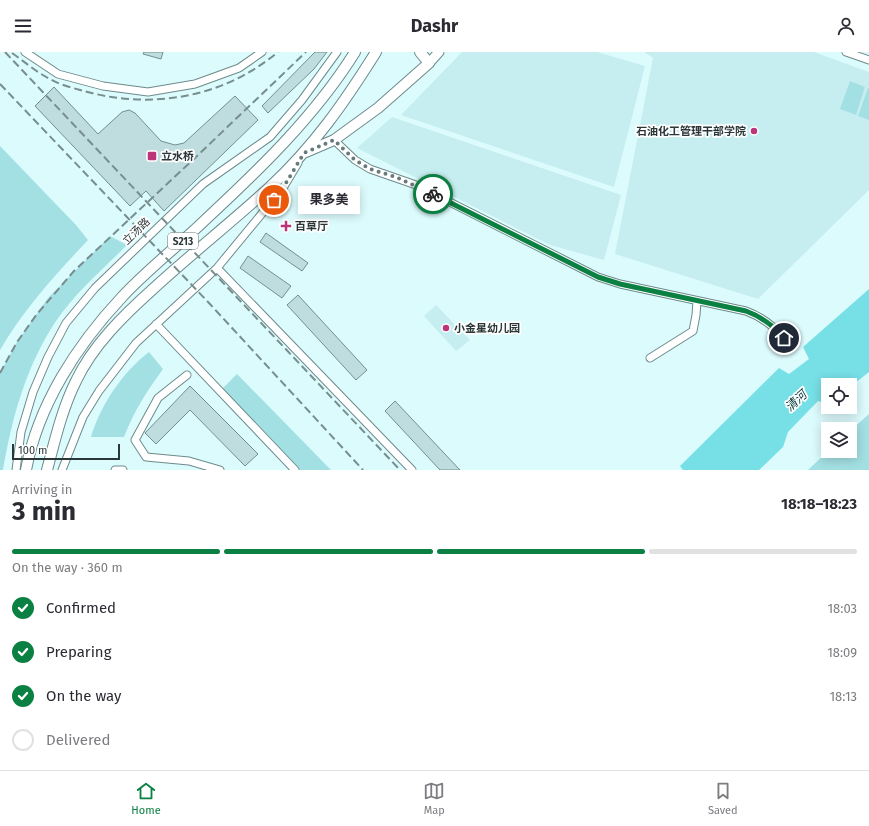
<!DOCTYPE html>
<meta charset="utf-8">
<style>
body{margin:0;font-family:"Fira Sans","Noto Sans SC",sans-serif;background:#f2f2f3;color:#2b2b33;height:100vh;display:flex;flex-direction:column;font-size:15px;white-space:nowrap}
*{box-sizing:border-box;margin:0}
p{font-size:13px;color:#7c7c81}
.icon{flex:none;width:22px;height:22px;fill:none;stroke:currentColor;stroke-width:2;stroke-linecap:round;stroke-linejoin:round}
.map{position:relative;height:418px;overflow:hidden}
.panel{display:flex;flex-direction:column;background:#fff;flex:1}
.panel>*{flex:none}
.tools{position:absolute;left:821px;top:326px;display:grid;gap:8px}
.tools a{display:grid;place-items:center;width:36px;height:36px;border-radius:0px;background:#fff;box-shadow:0 2px 10px #0003;font-size:20px}
.scale{position:absolute;left:12px;bottom:10px;width:108px;box-sizing:border-box;padding-left:4px;border:2px solid #2a3637;border-top:0;font-size:11px;line-height:14px;white-space:nowrap;color:#2a3637;-webkit-text-stroke:3px #fff;paint-order:stroke}
.pin{position:absolute;display:grid;place-items:center;width:34px;height:34px;color:#fff;margin:-17px;border:2px solid #fff;border-radius:50%;box-shadow:0 1px 4px #0007}
.courier{position:absolute;display:grid;place-items:center;width:40px;height:40px;margin:-20px;border:3px solid #0b8043;border-radius:50%;background:#fff;color:#222;box-shadow:0 1px 5px #0007}
.bubble{position:absolute;height:28px;border-radius:0px;background:#fff;box-shadow:0 2px 10px #0003;font-size:13px;font-weight:700;line-height:28px;text-align:center}
.summary em{font-style:normal;font-weight:700}
.summary div{display:flex;flex-direction:column-reverse}
.summary{display:flex;align-items:center;justify-content:space-between;height:68px;padding:0 12px}
h1{font-size:26px;font-weight:700;line-height:30px}
.bar{display:grid;grid-template-columns:repeat(4,1fr);gap:6px 4px;align-content:center;height:48px;padding:0 12px}
.bar i{height:5px;border-radius:3px;background:#e1e1e2}
.bar .current{background:#0b8043}
.bar p{grid-column:span 4}
ol{padding:0 12px;list-style:none}
li{display:flex;align-items:center;gap:12px;height:44px}
li p{margin-inline-start:auto}
li .icon{padding:4px;border-radius:50%;background:#0b8043;color:#fff;stroke-width:4}
li:last-child{color:#7c7c81}
li i{width:22px;height:22px;border:2px solid #e1e1e2;border-radius:50%}
header{display:flex;justify-content:space-between;align-items:center;height:52px;padding:0 12px;background:#fff;font-size:18px;font-weight:700}
.menu{display:flex;justify-content:space-around;align-items:center;height:56px;border-top:1px solid #e1e1e2;background:#fff;font-size:11px;color:#7c7c81}
.menu a{display:grid;justify-items:center;gap:2px}
.menu .current{color:#0b8043}
.map>svg:first-child{display:block}
</style>
<header><svg class="icon" aria-label="menu" viewBox="0 0 24 24"><path d="M4 6h16M4 12h16M4 18h16"/></svg>Dashr<svg class="icon" aria-label="person" viewBox="0 0 24 24"><circle cx="12" cy="8" r="4"/><path d="M4 21q1-7 8-7t8 7"/></svg></header>
<div class="map">
<svg width="869" height="418" viewBox="0 0 869 418">
<rect width="100%" height="100%" fill="#dcfbfd"/>
<!-- built -->
<path fill="#c6eef0" d="M 462,0 L 597,0 L 645,14 L 614,135 L 401,63 Z
M 644,0 L 814,0 L 869,20 L 869,138 L 758,247 L 615,202 L 653,6 Z
M 392,65 L 621,143 L 604,208 L 550,193 L 357,96 Z
M 436,253 L 470,288 L 456,299 L 424,264 Z"/>
<!-- green -->
<path fill="#a3e0e3" d="M 850,29 L 865,35 L 856,63 L 840,57 Z
M 868,36 L 869,36 L 869,68 L 858,64 Z
M 0,94 L 76,173 L 88,188 C 55,223 24,257 0,298 Z
M 110,184 L 127,193 C 103,217 75,241 56,269 C 26,314 12,366 3,418 L 0,418 L 0,321 L 17,290 L 48,246 Z
M 149,300 L 163,317 C 147,339 134,359 124,385 L 91,385 C 101,352 122,321 149,300 Z
M 237,322 L 331,418 L 297,418 L 222,337 Z
M 869,362 L 869,418 L 808,418 L 828,399 L 850,399 L 850,379 Z"/>
<!-- water -->
<path fill="#77e0e7" d="M 869,237 L 869,320 L 850,335 L 850,333 L 828,333 L 828,352 L 818,349 L 788,380 L 783,395 L 759,418 L 683,418 L 680,414 L 779,316 L 789,322 L 809,307 L 803,295 Z"/>
<!-- building -->
<path fill="#bfdddf" stroke="#728f90" d="M 144,0 L 163,0 L 161,7 L 143,2 Z
M 315,0 L 327,0 L 314,17 L 268,61 L 262,54 Z
M 54,35 L 98,82 L 122,60 L 129,58 L 135,61 L 161,89 L 175,93 L 184,91 L 235,44 L 258,68 L 164,159 L 146,139 L 130,154 L 35,54 Z
M 266,181 L 308,211 L 302,219 L 260,190 Z
M 248,204 L 291,234 L 282,246 L 240,216 Z
M 298,243 L 367,318 L 356,328 L 287,253 Z
M 190,334 L 258,402 L 245,414 L 190,358 L 156,392 L 145,381 Z
M 395,349 L 460,418 L 440,418 L 385,359 Z"/>
<g fill="none" stroke-linecap="round" stroke-linejoin="round">
<!-- street casing -->
<g stroke="#6d8a8b" stroke-width="9">
<path id="street" d="M 25,0 L 58,22 L 103,34 L 148,40 L 195,32 L 239,16 L 262,0
M 846,0 L 869,8
M 334,88 L 355,108 L 370,117 L 416,133 L 598,225 L 620,232 L 746,259 C 762,265 773,273 783,286
M 217,216 L 412,418
M 156,272 L 295,418
M 650,306 L 693,279 L 696,263 L 697,249
M 187,323 L 158,346 L 135,388 L 146,405 L 189,409 L 220,418
M 16,418 L 21,380 L 33,340 L 48,305 L 66,271 L 95,236 L 203,132 L 270,85 L 302,48 L 337,0
M 62,418 L 83,365 L 99,339 L 136,291 L 217,216 L 283,136 L 298,111
M 115,418 L 123,418"/>
</g>
<!-- secondary casing -->
<g stroke="#6d8a8b" stroke-width="11">
<path id="secondary" d="M 429,11 L 439,0"/>
</g>
<!-- primary casing -->
<g stroke="#6d8a8b" stroke-width="12">
<path id="primary" d="M 306,100 L 334,88 L 378,56 L 429,11 L 420,0
M 26,418 C 38,353 77,293 122,245 C 147,218 177,195 204,169 C 259,118 315,64 355,0
M 47,418 C 55,388 62,357 76,329 C 93,293 124,263 153,237 C 191,202 232,170 270,135 C 314,94 344,51 376,0"/>
</g>
<!-- street -->
<use href="#street" stroke="#fff" stroke-width="7"/>
<!-- secondary -->
<use href="#secondary" stroke="#fff" stroke-width="9"/>
<!-- primary -->
<use href="#primary" stroke="#fff" stroke-width="10"/>
<!-- rail -->
<path stroke="#788d8e" stroke-width="2" stroke-dasharray="8 4" stroke-linecap="butt" d="M 5,0 L 400,418
M 12,1 C 25,10 36,20 50,27 C 60,33 73,36 84,39 C 151,58 223,46 278,0
M 0,32 L 209,251 L 363,418
M 0,321 L 17,290 L 37,262 L 74,219 L 198,103 L 306,0"/>
</g>
<g fill="none" stroke-linecap="round" stroke-linejoin="round">
<!-- done -->
<path stroke="#687b7c" stroke-width="4" stroke-dasharray="0 7.2" d="M 274,148 L 283,136 L 304,101 L 334,88 L 355,108 L 370,117 L 396,125 L 433,142"/>
<!-- route -->
<path stroke="#0b8043" stroke-width="5" d="M 433,142 L 598,225 L 620,232 L 746,259 C 762,265 773,273 784,286"/>
</g>
<!-- markers -->
<g fill="#bb3578" stroke="#fff" stroke-width="1.5">
<circle cx="754" cy="79" r="4"/>
<rect x="147" y="99" width="10" height="10" rx="2"/>
<path d="M284 168h4v4h4v4h-4v4h-4v-4h-4v-4h4z"/>
<circle cx="446" cy="276" r="4"/>
</g>
<g text-anchor="middle" stroke-width="3.5" stroke-linejoin="round" paint-order="stroke">
<!-- shield labels -->
<rect fill="#fff" stroke="#6a7273" stroke-width="1" x="168" y="181" width="30" height="16" rx="3"/>
<g font-size="10" font-weight="bold" fill="#2a3637">
<text x="183" y="193">S213</text>
</g>
<!-- poi labels -->
<g font-size="11" font-weight="bold" fill="#2a3637" stroke="#fff" text-anchor="start">
<text x="746" y="83" text-anchor="end">石油化工管理干部学院</text>
<text x="161" y="108">立水桥</text>
<text x="295" y="178">百草厅</text>
<text x="454" y="280">小金星幼儿园</text>
</g>
<!-- street labels -->
<g font-size="11" fill="#2a3637" stroke="#fff">
<text transform="translate(136 179) rotate(-44)" y="4">立汤路</text>
</g>
<!-- water labels -->
<g font-size="12" font-style="italic" fill="#003437" stroke="#fff">
<text transform="translate(796 349) rotate(-43)" y="4">清河</text>
</g>
</g>
</svg>
<div class="tools">
<a><svg class="icon" aria-label="locate" viewBox="0 0 24 24"><circle cx="12" cy="12" r="6"/><path d="M12 2v4M12 18v4M2 12h4M18 12h4"/></svg></a>
<a><svg class="icon" aria-label="layers" viewBox="0 0 24 24"><path d="M12 4l9 5-9 5-9-5zM3 14l9 5 9-5"/></svg></a>
</div>
<div class="scale">100 m</div>
<div class="pin" style="left:274px;top:148px;background:#ea580c"><svg class="icon" aria-label="bag" viewBox="0 0 24 24"><path d="M5 8h14l-1 12H6zM9 8a3 3 0 0 1 6 0"/></svg></div>
<div class="pin" style="left:784px;top:286px;background:#1f2937"><svg class="icon" aria-label="home" viewBox="0 0 24 24"><path d="M3 11l9-7 9 7M6 9v11h12V9"/></svg></div>
<div class="courier" style="left:433px;top:142px"><svg class="icon" aria-label="bike" viewBox="0 0 24 24"><circle cx="6" cy="16" r="4"/><circle cx="18" cy="16" r="4"/><path d="M6 16l4-8h5l3 8M10 8l3 8H6M13 5h3"/></svg></div>
<div class="bubble" style="left:298px;top:134px;width:62px">果多美</div>
</div>
<section class="panel">
<div class="summary"><div><h1>3 min</h1><p>Arriving in</p></div><em>18:18–18:23</em></div>
<div class="bar"><i class="current"></i><i class="current"></i><i class="current"></i><i></i><p>On the way · 360 m</p></div>
<ol>
<li><svg class="icon" aria-label="check" viewBox="0 0 24 24"><path d="M5 12l5 5 9-10"/></svg>Confirmed<p>18:03</p></li>
<li><svg class="icon" aria-label="check" viewBox="0 0 24 24"><path d="M5 12l5 5 9-10"/></svg>Preparing<p>18:09</p></li>
<li><svg class="icon" aria-label="check" viewBox="0 0 24 24"><path d="M5 12l5 5 9-10"/></svg>On the way<p>18:13</p></li>
<li><i></i>Delivered</li>
</ol>
</section>
<nav class="menu">
<a class="current"><svg class="icon" aria-label="home" viewBox="0 0 24 24"><path d="M3 11l9-7 9 7M6 9v11h12V9"/></svg>Home</a>
<a><svg class="icon" aria-label="map" viewBox="0 0 24 24"><path d="M3 6l6-2 6 2 6-2v14l-6 2-6-2-6 2zM9 4v14M15 6v14"/></svg>Map</a>
<a><svg class="icon" aria-label="saved" viewBox="0 0 24 24"><path d="M7 4h10v16l-5-4-5 4z"/></svg>Saved</a>
</nav>
